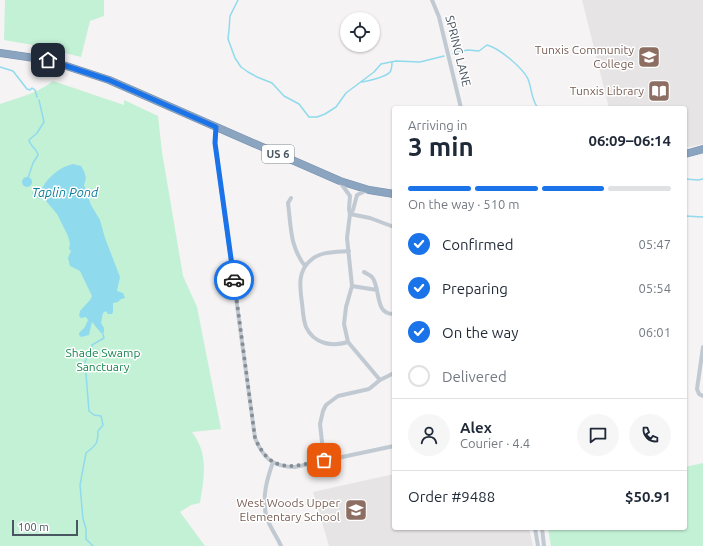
<!DOCTYPE html>
<meta charset="utf-8">
<style>
body{margin:0;font-family:Ubuntu,sans-serif;background:#f6f6f7;color:#1f2937;height:100vh;display:flex;flex-direction:column;font-size:15px;white-space:nowrap}
*{box-sizing:border-box;margin:0}
p{font-size:13px;color:#747a83}
.icon{flex:none;width:22px;height:22px;fill:none;stroke:currentColor;stroke-width:2;stroke-linecap:round;stroke-linejoin:round}
.map{position:relative;flex:1;overflow:hidden}
.sheet{position:absolute;left:392px;top:106px;width:295px;height:424px;display:flex;flex-direction:column;background:#fff;border-radius:4px;box-shadow:0 1px 3px #0004}
.sheet>*{flex:none}
.controls{position:absolute;left:340px;top:12px;display:grid;gap:8px}
.controls a{display:grid;place-items:center;width:40px;height:40px;border-radius:50%;background:#fff;box-shadow:0 1px 3px #0004;font-size:20px}
.scale{position:absolute;left:12px;bottom:10px;width:66px;box-sizing:border-box;padding-left:4px;border:2px solid #4a5661;border-top:0;font-size:11px;line-height:14px;white-space:nowrap;color:#4a5661;-webkit-text-stroke:3px #fff;paint-order:stroke}
.pin{position:absolute;display:grid;place-items:center;width:34px;height:34px;color:#fff;margin:-17px;border-radius:8px;box-shadow:0 2px 6px #0006}
.courier{position:absolute;display:grid;place-items:center;width:40px;height:40px;margin:-20px;border:3px solid #1a73e8;border-radius:50%;background:#fff;color:#222;box-shadow:0 1px 5px #0007}
.overview em{font-style:normal;font-weight:700}
.overview div{display:flex;flex-direction:column-reverse}
.overview{display:flex;align-items:center;justify-content:space-between;height:68px;padding:0 16px}
h1{font-size:26px;font-weight:700;line-height:30px}
.bar{display:grid;grid-template-columns:repeat(4,1fr);gap:6px 4px;align-content:center;height:48px;padding:0 16px}
.bar i{height:5px;border-radius:3px;background:#e0e1e3}
.bar .on{background:#1a73e8}
.bar p{grid-column:span 4}
.line{display:flex;align-items:center;gap:10px;padding:0 16px;border-top:1px solid #e0e1e3}
.line div{flex:1}
.round{display:grid;place-items:center;flex:none;width:42px;height:42px;border-radius:21px;background:#f6f6f7}
ol{padding:0 16px;list-style:none}
li{display:flex;align-items:center;gap:12px;height:44px}
li p{margin-inline-start:auto}
li .icon{padding:4px;border-radius:50%;background:#1a73e8;color:#fff;stroke-width:4}
li:last-child{color:#747a83}
li i{width:22px;height:22px;border:2px solid #e0e1e3;border-radius:50%}
.map>svg:first-child{display:block}
</style>
<div class="map">
<svg width="703" height="546" viewBox="0 0 703 546">
<rect width="100%" height="100%" fill="#f5f3f3"/>
<!-- education -->
<path fill="#e6e4e5" d="M 582,0 L 703,0 L 703,144 L 685,148 L 685,108 L 609,108 Z
M 394,474 L 394,528 L 529,528 L 533,546 L 329,546 L 313,492 Z"/>
<!-- green -->
<path fill="#c3f1d5" d="M 5,0 L 104,0 L 104,16 L 90,21 L 81,57 L 33,45 L 4,40 Z
M 53,81 L 124,105 L 124,100 L 158,116 L 162,152 L 183,276 L 197,307 L 221,429 L 192,432 C 209,454 204,477 200,503 L 191,505 L 180,512 L 205,546 L 0,546 L 0,104 C 18,98 38,93 53,81 Z
M 703,463 L 703,546 L 551,546 L 548,528 L 685,528 L 685,467 Z"/>
<!-- water -->
<path fill="#90daee" d="M 73,164 L 81,166 L 84,171 L 86,178 L 84,185 L 91,205 L 100,220 L 105,238 L 120,277 L 117,291 L 123,293 L 125,298 L 121,299 L 118,302 L 113,303 L 113,312 L 112,314 L 108,314 L 106,311 L 103,313 L 101,323 L 104,328 L 104,332 L 101,333 L 92,322 L 89,335 L 81,337 L 79,335 L 79,333 L 85,327 L 88,320 L 86,317 L 81,318 L 79,316 L 80,311 L 90,300 L 92,296 L 80,271 L 70,266 L 68,258 L 71,251 L 69,249 L 70,244 L 68,236 L 57,214 L 46,201 L 42,188 C 49,176 60,167 73,164 Z
M22 182a5 5 0 1 1 10 0a5 5 0 1 1-10 0Z"/>
<g fill="none" stroke-linecap="round" stroke-linejoin="round">
<!-- stream -->
<path stroke="#90daee" stroke-width="1.5" d="M 238,0 L 230,16 L 229,30 L 228,39 L 235,58 L 241,67 L 248,72 L 257,77 L 272,83 L 284,96 L 299,104 L 309,117 L 317,117 L 325,114 L 336,107 L 346,93 L 374,72 L 381,64 L 396,61 L 420,62 L 444,56
M 453,53 L 468,50 L 479,51 L 487,45 C 499,48 523,68 528,79 C 532,89 531,99 538,108
M 0,67 L 13,71 L 27,89 L 30,90 L 32,88 L 35,90 L 37,97
M 362,82 C 368,81 386,77 390,72 C 392,69 392,66 392,62
M 28,178 L 33,163 L 38,155 C 37,148 30,147 29,140 L 37,133 L 44,122 L 39,100
M 685,179 L 698,180 L 703,179
M 33,193 L 39,198 L 47,198
M 685,216 L 703,217
M 93,546 L 86,539 L 86,529 L 83,519 L 80,485 L 86,453 C 96,445 98,444 98,431 L 103,425 L 101,416 L 94,415 L 89,411 L 85,362 L 92,347 L 92,345 L 104,338 L 102,331"/>
<!-- highway casing -->
<g stroke="#7690ad" stroke-width="8">
<path id="highway" d="M 0,53 L 48,60 L 109,80 L 340,181 L 369,190 L 394,194
M 685,154 L 703,149"/>
</g>
<!-- street -->
<path stroke="#c1cad2" stroke-width="4" d="M 432,0 L 439,17 L 461,108
M 216,127 L 215,143 L 255,438 C 263,458 273,467 295,467 L 394,446
M 340,182 L 350,196 L 349,209 L 350,214 L 347,238 L 352,286 L 346,307 L 344,324 L 348,342 L 380,380
M 291,198 L 288,203 C 291,227 290,247 305,266
M 350,214 L 370,218 L 394,227
M 350,214 L 353,210 L 357,195 L 367,190
M 364,272 C 367,274 370,275 372,277 C 381,288 374,315 394,314
M 352,286 L 377,290
M 348,342 C 332,347 314,344 306,327 C 303,319 303,311 302,303 C 300,288 297,271 311,260 C 321,251 337,252 349,251
M 703,347 L 697,389 L 699,394 L 703,396
M 324,460 L 320,424 L 323,411 L 326,405 L 338,396 L 369,389 L 380,380 L 394,373
M 273,462 C 267,479 262,496 266,515 C 268,525 277,536 281,546
M 535,528 L 538,546
M 542,528 L 544,546"/>
<!-- highway -->
<use href="#highway" stroke="#8ba5c1" stroke-width="7"/>
</g>
<g fill="none" stroke-linecap="round" stroke-linejoin="round">
<!-- done -->
<path stroke="#868d94" stroke-width="4" stroke-dasharray="0 7.2" d="M 234,280 L 255,438 C 271,475 292,467 324,460"/>
<!-- route -->
<path stroke="#1a73e8" stroke-width="5" d="M 48,60 L 109,80 L 216,127 L 215,143 L 234,280"/>
</g>
<!-- icons -->
<defs>
<g id="university-square" transform="scale(1.15)"><rect x="-9" y="-9" width="18" height="18" rx="4" fill="#8d6e63" stroke="#fff"/><path d="M0-5L7-2L0 1L-7-2ZM-4 1L0 2.5L4 1V4Q0 6-4 4Z" fill="#fff"/></g>
<g id="library-square" transform="scale(1.15)"><rect x="-9" y="-9" width="18" height="18" rx="4" fill="#8d6e63" stroke="#fff"/><path d="M-6-4Q-3-5.5-.7-3.5V5Q-3 3-6 4ZM6-4Q3-5.5 .7-3.5V5Q3 3 6 4Z" fill="#fff"/></g>
<g id="school-square" transform="scale(1.15)"><rect x="-9" y="-9" width="18" height="18" rx="4" fill="#8d6e63" stroke="#fff"/><path d="M0-5L7-2L0 1L-7-2ZM-4 1L0 2.5L4 1V4Q0 6-4 4Z" fill="#fff"/></g>
</defs>
<g fill-rule="evenodd">
<use href="#university-square" x="649" y="57"/>
<use href="#library-square" x="659" y="91"/>
<use href="#school-square" x="356" y="510"/>
</g>
<g text-anchor="middle" stroke-width="3" stroke-linejoin="round" paint-order="stroke">
<!-- shield labels -->
<rect fill="#fff" stroke="#808990" stroke-width="1" x="262" y="145" width="32" height="18" rx="3"/>
<g font-size="11" font-weight="bold" fill="#4a5661">
<text x="278" y="158">US 6</text>
</g>
<!-- education labels -->
<g font-size="12" fill="#785e54" stroke="#fff" text-anchor="end">
<text x="634" y="54">Tunxis Community<tspan x="634" dy="14">College</tspan></text>
<text x="644" y="95">Tunxis Library</text>
<text x="340" y="507">West Woods Upper<tspan x="340" dy="14">Elementary School</tspan></text>
</g>
<!-- street labels -->
<g font-size="12" fill="#4a5661" stroke="#fff">
<text transform="translate(458 51) rotate(76)" y="4">SPRING LANE</text>
</g>
<!-- park labels -->
<g font-size="12" fill="#17864f" stroke="#fff">
<text x="103" y="357">Shade Swamp<tspan x="103" dy="14">Sanctuary</tspan></text>
</g>
<!-- water labels -->
<g font-size="13" font-style="italic" fill="#0c7c9b" stroke="#fff">
<text x="65" y="197">Taplin Pond</text>
</g>
</g>
</svg>
<div class="controls">
<a><svg class="icon" aria-label="locate" viewBox="0 0 24 24"><circle cx="12" cy="12" r="6"/><path d="M12 2v4M12 18v4M2 12h4M18 12h4"/></svg></a>
</div>
<div class="scale">100 m</div>
<div class="pin" style="left:324px;top:460px;background:#ea580c"><svg class="icon" aria-label="bag" viewBox="0 0 24 24"><path d="M5 8h14l-1 12H6zM9 8a3 3 0 0 1 6 0"/></svg></div>
<div class="pin" style="left:48px;top:60px;background:#1f2937"><svg class="icon" aria-label="home" viewBox="0 0 24 24"><path d="M3 11l9-7 9 7M6 9v11h12V9"/></svg></div>
<div class="courier" style="left:234px;top:280px"><svg class="icon" aria-label="car" viewBox="0 0 24 24"><path d="M5 17H2v-5l4-1 3-4h7l3 4 3 1v5h-3M9 17h6M6 11h13"/><circle cx="7" cy="17" r="2"/><circle cx="17" cy="17" r="2"/></svg></div>
<section class="sheet">
<div class="overview"><div><h1>3 min</h1><p>Arriving in</p></div><em>06:09–06:14</em></div>
<div class="bar"><i class="on"></i><i class="on"></i><i class="on"></i><i></i><p>On the way · 510 m</p></div>
<ol>
<li><svg class="icon" aria-label="check" viewBox="0 0 24 24"><path d="M5 12l5 5 9-10"/></svg>Confirmed<p>05:47</p></li>
<li><svg class="icon" aria-label="check" viewBox="0 0 24 24"><path d="M5 12l5 5 9-10"/></svg>Preparing<p>05:54</p></li>
<li><svg class="icon" aria-label="check" viewBox="0 0 24 24"><path d="M5 12l5 5 9-10"/></svg>On the way<p>06:01</p></li>
<li><i></i>Delivered</li>
</ol>
<div class="line" style="height:72px"><a class="round"><svg class="icon" aria-label="person" viewBox="0 0 24 24"><circle cx="12" cy="8" r="4"/><path d="M4 21q1-7 8-7t8 7"/></svg></a><div><b>Alex</b><p>Courier · 4.4</p></div><a class="round"><svg class="icon" aria-label="chat" viewBox="0 0 24 24"><path d="M4 5h16v11H9l-5 4z"/></svg></a><a class="round"><svg class="icon" aria-label="phone" viewBox="0 0 24 24"><path d="M5 4h4l2 5-3 2q2 4 5 5l2-3 5 2v4C11 20 4 13 5 4z"/></svg></a></div>
<div class="line" style="height:52px"><div>Order #9488</div><b>$50.91</b></div>
</section>
</div>
